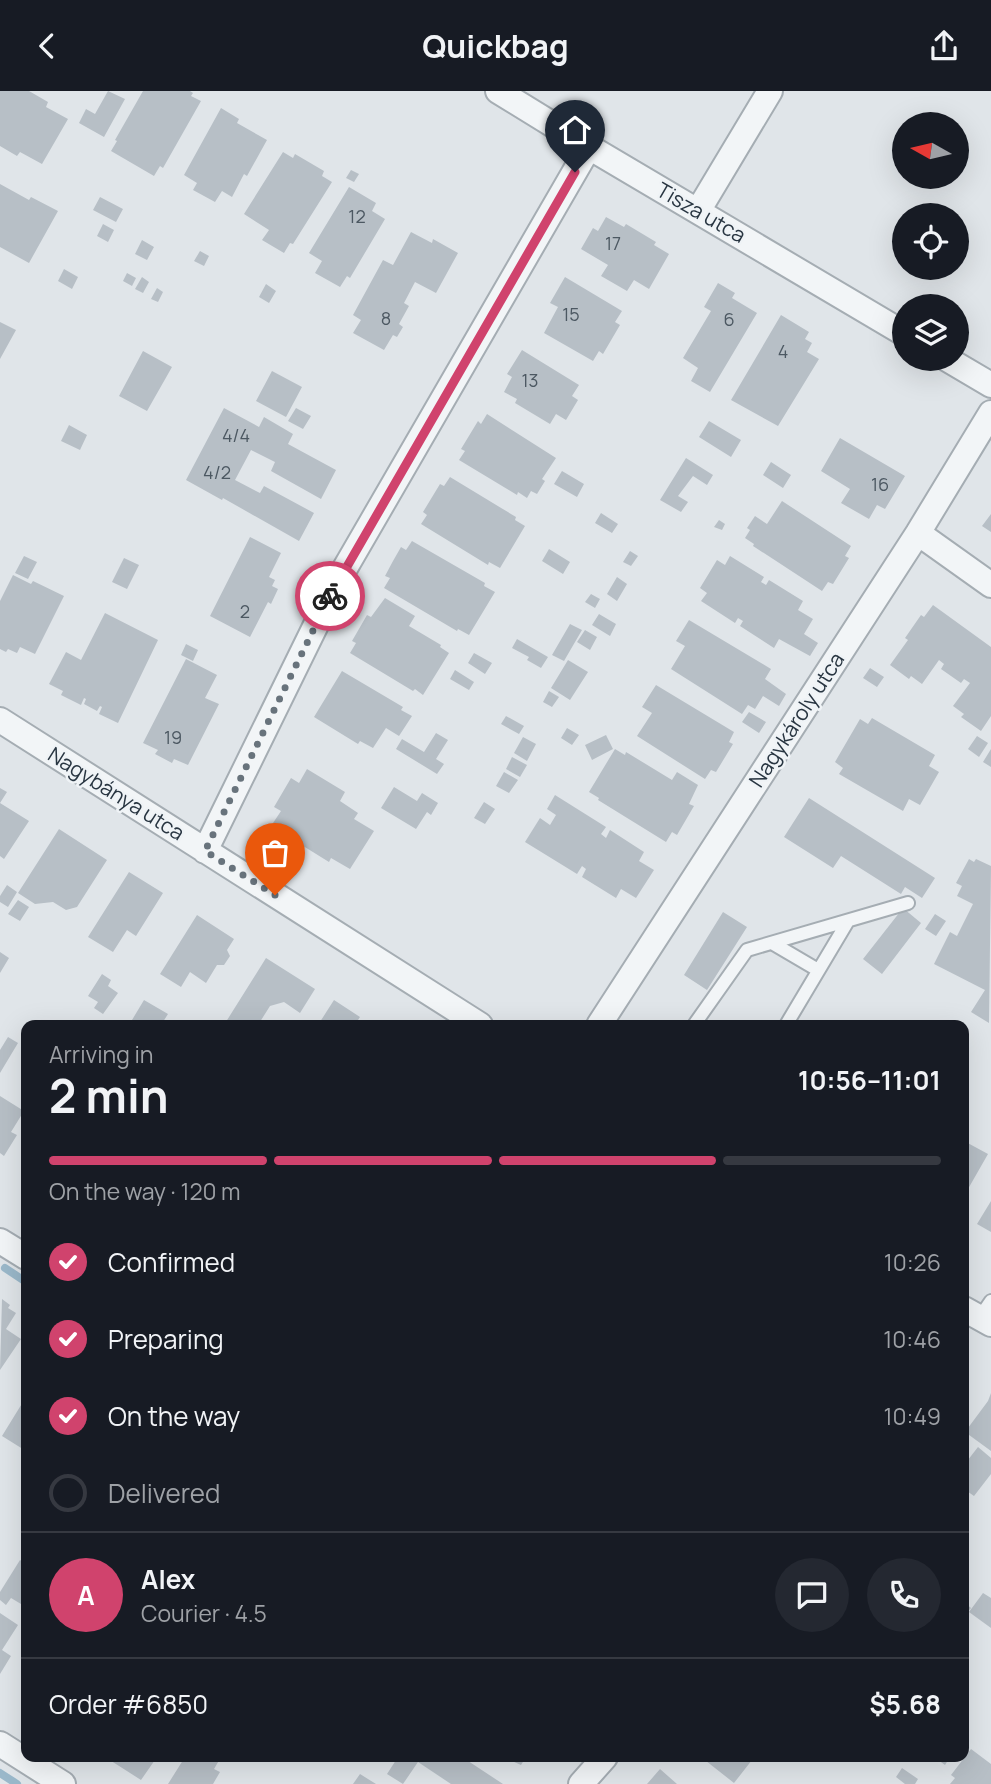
<!DOCTYPE html>
<meta charset="utf-8">
<style>
body{margin:0;font-family:Manrope,sans-serif;background:#242831;color:#f1f3f6;height:100vh;display:flex;flex-direction:column;font-size:26px;white-space:nowrap}
*{box-sizing:border-box;margin:0}
p{font-size:23px;color:#9ea1a6}
.icon{flex:none;width:38px;height:38px;fill:none;stroke:currentColor;stroke-width:2;stroke-linecap:round;stroke-linejoin:round}
.map{position:relative;flex:1;overflow:hidden}
.drawer{position:absolute;left:21px;top:929px;width:948px;height:742px;display:flex;flex-direction:column;background:#171b24;border-radius:14px;box-shadow:0 7px 28px #0002}
.drawer>*{flex:none}
.needle{width:46px;rotate:278deg}
.controls{position:absolute;left:892px;top:21px;display:grid;gap:14px}
.controls a{display:grid;place-items:center;width:77px;height:77px;border-radius:50%;background:#171b24;box-shadow:0 7px 28px #0002;font-size:35px}
.pin{position:absolute;display:grid;place-items:center;width:60px;height:60px;color:#fff;margin:-72px -30px;border-radius:50% 50% 50% 0;rotate:-45deg;box-shadow:0 0 7px #0007}
.pin .icon{rotate:45deg}
.courier{position:absolute;display:grid;place-items:center;width:70px;height:70px;margin:-35px;border:5px solid #d0436d;border-radius:50%;background:#fff;color:#222;box-shadow:0 2px 9px #0007}
.headline em{font-style:normal;font-weight:700}
.headline div{display:flex;flex-direction:column-reverse}
.headline{display:flex;align-items:center;justify-content:space-between;height:119px;padding:0 28px}
h1{font-size:46px;font-weight:700;line-height:52px}
.bar{display:grid;grid-template-columns:repeat(4,1fr);gap:10px 7px;align-content:center;height:84px;padding:0 28px}
.bar i{height:9px;border-radius:5px;background:#363941}
.bar .selected{background:#d0436d}
.bar p{grid-column:span 4}
.line{display:flex;align-items:center;gap:18px;padding:0 28px;border-top:2px solid #363941}
.line div{flex:1}
.round{display:grid;place-items:center;flex:none;width:74px;height:74px;border-radius:37px;background:#242831}
ol{padding:0 28px;list-style:none}
li{display:flex;align-items:center;gap:21px;height:77px}
li p{margin-inline-start:auto}
li .icon{padding:7px;border-radius:50%;background:#d0436d;color:#fff;stroke-width:4}
li:last-child{color:#9ea1a6}
li i{width:38px;height:38px;border:4px solid #363941;border-radius:50%}
header{display:flex;justify-content:space-between;align-items:center;height:91px;padding:0 28px;background:#171b24;font-size:32px;font-weight:700}
.map>svg:first-child{display:block}
</style>
<header><svg class="icon" aria-label="back" viewBox="0 0 24 24"><path d="M15 5l-7 7 7 7"/></svg>Quickbag<svg class="icon" aria-label="share" viewBox="0 0 24 24"><path d="M12 15V3M7 8l5-5 5 5M5 13v7h14v-7"/></svg></header>
<div class="map">
<svg width="991" height="1693" viewBox="0 0 991 1693">
<rect width="100%" height="100%" fill="#e0e5e9"/>
<g fill="none" stroke-linecap="round" stroke-linejoin="round">
<!-- stream -->
<path stroke="#9ab8ca" stroke-width="8" d="M 5,1177 L 26,1191
M 0,1682 L 17,1693"/>
</g>
<!-- building -->
<path fill="#b7bfc6" d="M 0,0 L 29,0 L 48,11 L 46,16 L 68,28 L 42,73 L 20,61 L 17,65 L 0,55 Z
M 108,0 L 125,8 L 104,46 L 79,32 L 86,18 L 95,23 Z
M 143,0 L 190,0 L 193,2 L 191,5 L 201,10 L 163,77 L 160,75 L 154,85 L 111,60 L 117,50 L 115,49 Z
M 221,17 L 239,28 L 237,32 L 267,49 L 247,85 L 244,83 L 232,106 L 222,100 L 215,111 L 193,99 L 197,92 L 184,84 Z
M 283,61 L 293,67 L 295,63 L 324,80 L 322,85 L 332,91 L 293,153 L 290,152 L 284,162 L 262,149 L 269,139 L 244,123 Z
M 351,79 L 359,83 L 354,91 L 346,87 Z
M 0,93 L 29,109 L 31,106 L 58,120 L 29,172 L 0,156 Z
M 349,96 L 376,112 L 372,120 L 385,128 L 350,187 L 347,185 L 340,196 L 315,182 L 322,170 L 309,162 Z
M 100,106 L 123,118 L 116,131 L 93,119 Z
M 606,126 L 624,136 L 626,133 L 656,151 L 654,154 L 669,163 L 649,198 L 634,189 L 627,200 L 601,185 L 608,174 L 581,158 L 593,137 L 598,140 Z
M 103,133 L 114,139 L 108,151 L 97,145 Z
M 411,141 L 432,152 L 433,148 L 458,162 L 436,202 L 415,191 L 404,212 L 409,215 L 399,233 L 403,236 L 397,246 L 393,244 L 384,259 L 353,242 L 361,229 L 353,224 L 383,169 L 393,174 Z
M 142,149 L 154,156 L 147,169 L 135,163 Z
M 200,160 L 209,165 L 204,175 L 194,170 Z
M 64,178 L 78,186 L 72,198 L 58,190 Z
M 127,182 L 136,187 L 132,195 L 123,190 Z
M 142,186 L 149,191 L 143,202 L 135,198 Z
M 565,186 L 622,220 L 615,231 L 620,234 L 603,263 L 599,260 L 593,270 L 544,242 L 558,216 L 550,212 Z
M 718,192 L 735,202 L 732,207 L 757,222 L 710,301 L 691,290 L 698,277 L 683,267 L 711,220 L 704,216 Z
M 266,193 L 276,200 L 269,212 L 259,206 Z
M 157,197 L 163,201 L 158,211 L 151,208 Z
M 781,224 L 809,241 L 805,248 L 812,252 L 807,261 L 819,268 L 778,335 L 731,309 Z
M 0,231 L 16,239 L 0,268 Z
M 522,259 L 579,294 L 572,305 L 578,309 L 566,329 L 556,323 L 550,333 L 515,312 L 517,308 L 504,301 L 512,286 L 507,283 Z
M 143,260 L 172,276 L 147,320 L 119,305 Z
M 272,280 L 302,296 L 286,326 L 256,310 Z
M 224,317 L 259,336 L 264,326 L 293,343 L 288,353 L 336,379 L 321,408 L 271,380 L 275,371 L 251,359 L 235,389 L 260,402 L 264,395 L 314,422 L 299,450 L 223,407 L 222,409 L 186,389 Z
M 296,317 L 311,325 L 303,338 L 288,330 Z
M 487,323 L 556,367 L 542,388 L 545,390 L 537,403 L 531,400 L 527,407 L 518,401 L 517,404 L 459,369 L 465,360 L 461,358 L 478,330 L 481,333 Z
M 709,330 L 741,349 L 731,366 L 699,346 Z
M 69,334 L 87,344 L 80,359 L 61,350 Z
M 840,347 L 905,385 L 885,418 L 877,414 L 869,428 L 841,412 L 850,398 L 821,380 Z
M 686,367 L 713,384 L 707,394 L 693,385 L 678,405 L 688,411 L 681,421 L 660,409 Z
M 771,371 L 791,384 L 783,397 L 763,384 Z
M 562,380 L 584,393 L 577,406 L 554,393 Z
M 450,386 L 516,426 L 515,429 L 525,435 L 500,477 L 489,471 L 488,474 L 421,433 L 427,424 L 423,421 L 440,393 L 444,395 Z
M 782,410 L 851,455 L 845,465 L 849,467 L 833,493 L 828,491 L 822,500 L 753,455 L 754,453 L 745,447 L 750,439 L 747,437 L 755,425 L 767,433 Z
M 601,422 L 618,433 L 612,442 L 595,432 Z
M 991,423 L 991,441 L 982,435 Z
M 719,429 L 725,433 L 722,439 L 714,436 Z
M 250,446 L 281,462 L 269,486 L 275,489 L 272,495 L 278,498 L 271,513 L 268,511 L 250,546 L 210,525 Z
M 412,450 L 485,492 L 484,495 L 495,501 L 469,544 L 458,538 L 457,540 L 384,497 L 390,487 L 385,485 L 393,470 L 401,456 L 406,459 Z
M 549,458 L 570,471 L 563,483 L 542,470 Z
M 630,460 L 638,465 L 631,475 L 623,471 Z
M 24,465 L 37,471 L 28,488 L 15,482 Z
M 730,465 L 764,486 L 761,491 L 766,494 L 769,489 L 803,510 L 798,519 L 813,528 L 804,543 L 818,552 L 810,565 L 779,548 L 774,557 L 740,535 L 743,530 L 738,527 L 735,532 L 701,510 L 707,502 L 700,497 L 717,469 L 725,474 Z
M 124,467 L 139,474 L 127,498 L 112,491 Z
M 13,484 L 31,493 L 33,490 L 64,505 L 35,563 L 20,556 L 17,562 L 8,558 L 6,561 L 0,558 L 0,510 Z
M 617,486 L 627,493 L 617,510 L 607,503 Z
M 591,503 L 600,508 L 595,517 L 585,511 Z
M 385,507 L 415,525 L 409,535 L 441,554 L 440,556 L 449,562 L 423,604 L 415,598 L 413,600 L 350,562 L 356,552 L 352,550 L 367,524 L 371,526 Z
M 933,514 L 991,556 L 991,625 L 981,640 L 961,626 L 964,623 L 953,615 L 970,592 L 964,588 L 961,592 L 941,578 L 944,573 L 939,569 L 922,593 L 911,585 L 909,588 L 890,574 L 908,549 L 905,547 L 921,524 L 924,526 Z
M 105,522 L 158,549 L 118,632 L 99,623 L 102,616 L 100,615 L 97,620 L 84,613 L 86,608 L 84,607 L 81,614 L 61,604 L 63,600 L 49,593 L 66,561 L 81,569 Z
M 599,523 L 616,533 L 610,545 L 592,534 Z
M 689,529 L 771,578 L 765,588 L 786,603 L 779,615 L 763,605 L 755,618 L 748,614 L 742,623 L 671,578 L 685,555 L 676,550 Z
M 570,533 L 582,539 L 564,570 L 552,564 Z
M 585,539 L 597,546 L 590,559 L 577,551 Z
M 517,548 L 548,566 L 541,577 L 527,569 L 529,566 L 512,557 Z
M 186,553 L 198,559 L 193,570 L 181,564 Z
M 474,562 L 492,572 L 485,583 L 468,572 Z
M 186,568 L 217,584 L 205,607 L 219,613 L 188,674 L 174,668 L 172,672 L 155,663 L 158,659 L 143,652 Z
M 568,569 L 588,581 L 570,609 L 551,597 Z
M 870,577 L 884,586 L 877,596 L 863,587 Z
M 455,579 L 474,591 L 469,599 L 450,588 Z
M 342,580 L 403,616 L 401,619 L 412,625 L 399,645 L 386,637 L 373,657 L 360,650 L 358,653 L 314,626 Z
M 656,594 L 734,641 L 729,651 L 733,653 L 716,681 L 711,679 L 705,688 L 637,645 L 652,622 L 642,616 Z
M 549,600 L 559,606 L 552,616 L 543,611 Z
M 749,621 L 766,631 L 759,642 L 742,631 Z
M 506,625 L 524,635 L 519,643 L 501,633 Z
M 872,627 L 935,664 L 929,675 L 939,681 L 920,714 L 909,708 L 903,720 L 839,683 L 843,677 L 835,671 L 860,628 L 868,633 Z
M 567,637 L 579,644 L 572,654 L 561,647 Z
M 436,642 L 448,649 L 436,668 L 444,673 L 437,683 L 396,658 L 402,648 L 424,661 Z
M 606,644 L 613,658 L 592,669 L 585,654 Z
M 977,645 L 988,652 L 979,666 L 968,658 Z
M 523,646 L 536,653 L 527,670 L 514,662 Z
M 615,658 L 625,664 L 626,661 L 672,689 L 677,681 L 698,694 L 689,713 L 694,715 L 677,744 L 672,741 L 666,751 L 598,709 L 599,707 L 589,701 Z
M 991,658 L 991,676 L 983,671 Z
M 512,666 L 527,674 L 520,686 L 506,678 Z
M 307,678 L 345,701 L 340,710 L 358,722 L 354,728 L 374,740 L 350,778 L 331,767 L 329,771 L 271,735 L 281,720 L 274,716 L 291,687 L 299,692 Z
M 504,681 L 518,689 L 509,702 L 496,695 Z
M 394,696 L 417,710 L 422,702 L 438,712 L 431,724 L 427,721 L 416,738 L 381,717 Z
M 0,697 L 7,701 L 0,712 L 29,730 L 4,768 L 0,765 Z
M 555,704 L 606,736 L 601,743 L 606,747 L 610,739 L 644,761 L 639,770 L 654,779 L 636,807 L 621,798 L 616,807 L 582,786 L 586,778 L 582,775 L 577,783 L 525,751 L 540,727 L 550,734 L 556,724 L 547,718 Z
M 809,707 L 935,787 L 922,807 L 905,796 L 901,803 L 841,765 L 833,777 L 784,746 Z
M 484,711 L 495,718 L 485,733 L 474,727 Z
M 59,738 L 107,769 L 77,816 L 66,819 L 53,811 L 35,813 L 18,802 Z
M 969,768 L 974,771 L 976,768 L 991,775 L 989,932 L 971,921 L 985,899 L 934,873 L 950,841 L 957,845 L 973,813 L 957,805 L 962,795 L 956,792 Z
M 129,781 L 163,802 L 136,845 L 127,839 L 113,861 L 88,846 Z
M 7,794 L 17,801 L 8,816 L 0,811 L 0,805 Z
M 18,809 L 29,816 L 20,830 L 8,823 Z
M 903,817 L 921,832 L 882,883 L 863,868 Z
M 723,821 L 747,836 L 707,899 L 684,884 Z
M 935,823 L 946,830 L 936,845 L 925,838 Z
M 197,824 L 234,848 L 227,859 L 230,865 L 224,874 L 217,874 L 206,892 L 190,881 L 181,896 L 160,883 Z
M 0,861 L 9,867 L 0,882 Z
M 266,867 L 315,898 L 300,922 L 284,911 L 270,915 L 258,934 L 224,934 Z
M 102,883 L 111,889 L 108,895 L 118,902 L 103,923 L 94,917 L 98,911 L 88,905 Z
M 144,909 L 168,923 L 161,934 L 129,934 Z
M 334,909 L 360,926 L 358,929 L 359,934 L 318,934 Z
M 8,946 L 18,952 L 0,982 L 0,959 Z
M 0,1005 L 24,1020 L 11,1041 L 17,1044 L 4,1065 L 0,1062 Z
M 964,1050 L 988,1063 L 964,1105 Z
M 991,1110 L 991,1141 L 977,1133 Z
M 2,1208 L 10,1214 L 8,1217 L 16,1222 L 6,1238 L 21,1248 L 0,1279 Z
M 991,1302 L 991,1360 L 965,1341 L 988,1310 Z
M 26,1306 L 26,1360 L 2,1345 Z
M 978,1356 L 991,1367 L 991,1383 L 974,1405 L 964,1398 L 964,1374 Z
M 20,1469 L 26,1473 L 26,1506 L 21,1513 L 11,1507 L 6,1514 L 0,1509 L 0,1501 Z
M 983,1502 L 991,1507 L 991,1537 L 969,1521 Z
M 964,1511 L 971,1517 L 964,1525 Z
M 0,1522 L 18,1534 L 2,1559 L 11,1565 L 0,1583 Z
M 971,1658 L 991,1673 L 991,1693 L 950,1693 L 955,1687 L 951,1684 Z
M 105,1666 L 157,1666 L 141,1689 Z
M 185,1666 L 221,1666 L 214,1678 L 220,1681 L 213,1693 L 168,1693 Z
M 398,1666 L 462,1666 L 503,1693 L 451,1693 L 418,1671 L 403,1693 L 387,1683 Z
M 503,1666 L 526,1666 L 521,1674 Z
M 701,1666 L 749,1666 L 752,1669 L 734,1692 Z
M 934,1666 L 950,1666 L 945,1674 Z
M 902,1677 L 918,1688 L 915,1693 L 905,1693 L 896,1686 Z
M 660,1678 L 677,1693 L 647,1693 Z
M 360,1683 L 376,1693 L 353,1693 Z"/>
<g fill="none" stroke-linecap="round" stroke-linejoin="round">
<!-- lane casing -->
<g stroke="#a5adb3" stroke-width="16">
<path id="lane" d="M 772,852 L 818,879
M 694,934 L 747,859 L 908,812
M 786,934 L 848,830
M 980,1226 L 991,1210"/>
</g>
<!-- street casing -->
<g stroke="#a5adb3" stroke-width="28">
<path id="street" d="M 498,0 L 589,56 L 905,243
M 698,120 L 770,0
M 947,268 L 991,294
M 918,442 L 991,494
M 0,629 L 480,934
M 205,760 L 337,491 L 589,56
M 599,934 L 918,442 L 991,322
M 0,1150 L 26,1166
M 964,1218 L 991,1233
M 0,1653 L 63,1693
M 581,1693 L 605,1666"/>
</g>
<!-- lane -->
<use href="#lane" stroke="#f2f5f7" stroke-width="12"/>
<!-- street -->
<use href="#street" stroke="#f2f5f7" stroke-width="24"/>
</g>
<g fill="none" stroke-linecap="round" stroke-linejoin="round">
<!-- done -->
<path stroke="#68737c" stroke-width="7" stroke-dasharray="0 12.6" d="M 275,804 L 205,760 L 330,505"/>
<!-- route -->
<path stroke="#d0436d" stroke-width="9" d="M 330,505 L 575,81"/>
</g>
<g text-anchor="middle" stroke-width="5" stroke-linejoin="round" paint-order="stroke">
<!-- number labels -->
<g font-size="18" fill="#4c5862">
<text x="357" y="132">12</text>
<text x="613" y="159">17</text>
<text x="571" y="230">15</text>
<text x="386" y="234">8</text>
<text x="729" y="235">6</text>
<text x="783" y="267">4</text>
<text x="530" y="296">13</text>
<text x="236" y="351">4/4</text>
<text x="217" y="388">4/2</text>
<text x="880" y="400">16</text>
<text x="245" y="527">2</text>
<text x="173" y="653">19</text>
</g>
<!-- street labels -->
<g font-size="21" fill="#283541" stroke="#eff3f6">
<text transform="translate(701 122) rotate(30)" y="7">Tisza utca</text>
<text transform="translate(797 629) rotate(-57)" y="7">Nagykároly utca</text>
<text transform="translate(116 703) rotate(32)" y="7">Nagybánya utca</text>
</g>
</g>
</svg>
<div class="controls">
<a><svg class="needle" viewBox="-14 -14 28 28"><path d="M0-13l5 13h-10z" fill="#e53935"/><path d="M0 13l5-13h-10z" fill="#9ea1a6"/></svg></a>
<a><svg class="icon" aria-label="locate" viewBox="0 0 24 24"><circle cx="12" cy="12" r="6"/><path d="M12 2v4M12 18v4M2 12h4M18 12h4"/></svg></a>
<a><svg class="icon" aria-label="layers" viewBox="0 0 24 24"><path d="M12 4l9 5-9 5-9-5zM3 14l9 5 9-5"/></svg></a>
</div>
<div class="pin" style="left:275px;top:804px;background:#ea580c"><svg class="icon" aria-label="bag" viewBox="0 0 24 24"><path d="M5 8h14l-1 12H6zM9 8a3 3 0 0 1 6 0"/></svg></div>
<div class="pin" style="left:575px;top:81px;background:#1f2937"><svg class="icon" aria-label="home" viewBox="0 0 24 24"><path d="M3 11l9-7 9 7M6 9v11h12V9"/></svg></div>
<div class="courier" style="left:330px;top:505px"><svg class="icon" aria-label="bike" viewBox="0 0 24 24"><circle cx="6" cy="16" r="4"/><circle cx="18" cy="16" r="4"/><path d="M6 16l4-8h5l3 8M10 8l3 8H6M13 5h3"/></svg></div>
<section class="drawer">
<div class="headline"><div><h1>2 min</h1><p>Arriving in</p></div><em>10:56–11:01</em></div>
<div class="bar"><i class="selected"></i><i class="selected"></i><i class="selected"></i><i></i><p>On the way · 120 m</p></div>
<ol>
<li><svg class="icon" aria-label="check" viewBox="0 0 24 24"><path d="M5 12l5 5 9-10"/></svg>Confirmed<p>10:26</p></li>
<li><svg class="icon" aria-label="check" viewBox="0 0 24 24"><path d="M5 12l5 5 9-10"/></svg>Preparing<p>10:46</p></li>
<li><svg class="icon" aria-label="check" viewBox="0 0 24 24"><path d="M5 12l5 5 9-10"/></svg>On the way<p>10:49</p></li>
<li><i></i>Delivered</li>
</ol>
<div class="line" style="height:126px"><b class="round" style="background:#d0436d;color:#fff">A</b><div><b>Alex</b><p>Courier · 4.5</p></div><a class="round"><svg class="icon" aria-label="chat" viewBox="0 0 24 24"><path d="M4 5h16v11H9l-5 4z"/></svg></a><a class="round"><svg class="icon" aria-label="phone" viewBox="0 0 24 24"><path d="M5 4h4l2 5-3 2q2 4 5 5l2-3 5 2v4C11 20 4 13 5 4z"/></svg></a></div>
<div class="line" style="height:91px"><div>Order #6850</div><b>$5.68</b></div>
</section>
</div>
